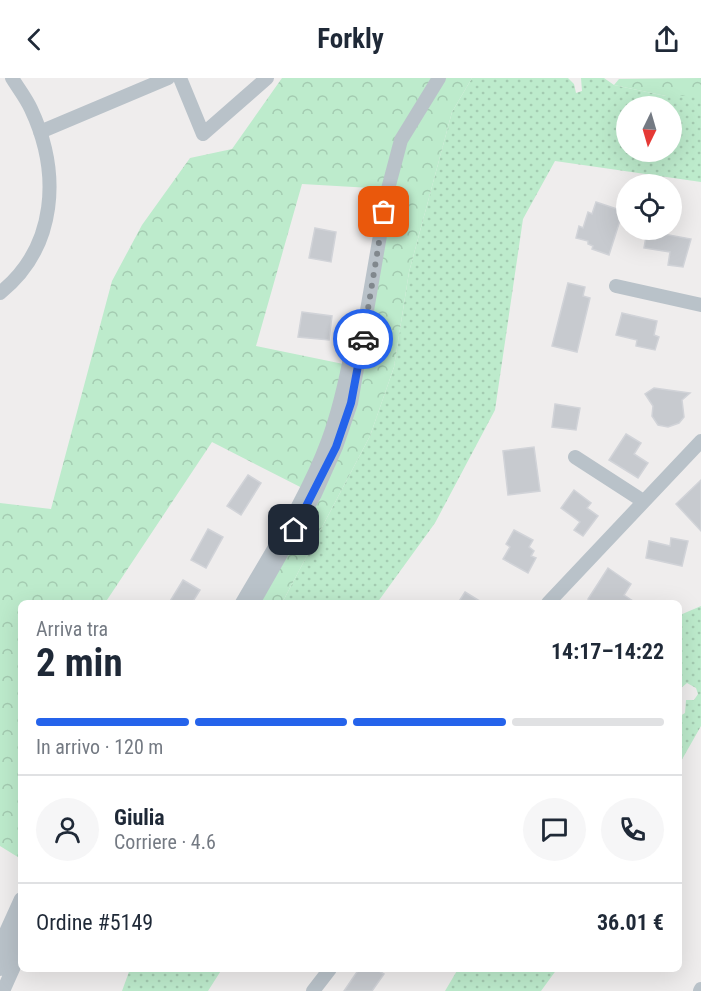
<!DOCTYPE html>
<html lang="it">
<meta charset="utf-8">
<style>
body{margin:0;font-family:"Roboto Condensed",sans-serif;background:#f6f6f7;color:#1f2937;height:100vh;display:flex;flex-direction:column;font-size:22px;white-space:nowrap}
*{box-sizing:border-box;margin:0}
p{font-size:20px;color:#747a83}
.icon{flex:none;width:33px;height:33px;fill:none;stroke:currentColor;stroke-width:2;stroke-linecap:round;stroke-linejoin:round}
.map{position:relative;flex:1;overflow:hidden}
.side{position:absolute;left:18px;top:522px;width:664px;height:372px;display:flex;flex-direction:column;background:#fff;border-radius:9px;box-shadow:0 6px 24px #0002}
.side>*{flex:none}
.needle{width:39px;rotate:185deg}
.buttons{position:absolute;left:616px;top:18px;display:grid;gap:12px}
.buttons a{display:grid;place-items:center;width:66px;height:66px;border-radius:50%;background:#fff;box-shadow:0 6px 24px #0002;font-size:30px}
.pin{position:absolute;display:grid;place-items:center;width:51px;height:51px;color:#fff;margin:-26px;border-radius:12px;box-shadow:0 3px 9px #0006}
.courier{position:absolute;display:grid;place-items:center;width:60px;height:60px;margin:-30px;border:4px solid #2563eb;border-radius:50%;background:#fff;color:#222;box-shadow:0 2px 8px #0007}
.overview em{font-style:normal;font-weight:700}
.overview div{display:flex;flex-direction:column-reverse}
.overview{display:flex;align-items:center;justify-content:space-between;height:102px;padding:0 18px}
h1{font-size:39px;font-weight:700;line-height:45px}
.bar{display:grid;grid-template-columns:repeat(4,1fr);gap:9px 6px;align-content:center;height:72px;padding:0 18px}
.bar i{height:8px;border-radius:4px;background:#e0e1e3}
.bar .current{background:#2563eb}
.bar p{grid-column:span 4}
.line{display:flex;align-items:center;gap:15px;padding:0 18px;border-top:2px solid #e0e1e3}
.line div{flex:1}
.round{display:grid;place-items:center;flex:none;width:63px;height:63px;border-radius:32px;background:#f6f6f7}
header{display:flex;justify-content:space-between;align-items:center;height:78px;padding:0 18px;background:#fff;font-size:27px;font-weight:700}
.map>svg:first-child{display:block}
</style>
<header><svg class="icon" aria-label="back" viewBox="0 0 24 24"><path d="M15 5l-7 7 7 7"/></svg>Forkly<svg class="icon" aria-label="share" viewBox="0 0 24 24"><path d="M12 15V3M7 8l5-5 5 5M5 13v7h14v-7"/></svg></header>
<div class="map">
<svg width="701" height="913" viewBox="0 0 701 913">
<defs>
<pattern id="grass-dots" width="8" height="8" patternUnits="userSpaceOnUse" patternTransform="scale(1.5)"><rect width="8" height="8" fill="#bdebcc"/><path d="M2 2h.1M6 6h.1" fill="none" stroke="#a4cbb1" stroke-width="1.8" stroke-linecap="round"/></pattern>
<pattern id="forest-crowns" width="20" height="18" patternUnits="userSpaceOnUse" patternTransform="scale(1.5)"><rect width="20" height="18" fill="#bdebcc"/><path d="M2 6a3 3 0 1 1 6 0M12 15a3 3 0 1 1 6 0" fill="none" stroke="#a4cbb1"/></pattern>
</defs>
<rect width="100%" height="100%" fill="#efeded"/>
<!-- grass -->
<path fill="url(#grass-dots)" fill-rule="evenodd" d="M 472,0 L 568,0 L 574,6 L 576,15 L 582,13 L 581,0 L 604,0 L 614,7 L 666,18 L 701,18 L 701,104 L 555,83 L 523,141 L 495,332 L 435,445 L 377,525 L 282,525 L 370,358 L 394,289 L 409,194 L 452,34 ZM 627,28 L 672,28 L 672,74 L 627,74 Z
M 701,528 L 701,648 L 680,685 L 680,638 L 685,635 L 686,622 L 694,622 L 698,616 L 696,610 L 687,605 L 680,611 L 680,537 Z
M 130,891 L 222,891 L 208,913 L 122,913 Z
M 458,891 L 557,891 L 541,913 L 445,913 Z"/>
<!-- forest -->
<path fill="url(#forest-crowns)" fill-rule="evenodd" d="M 282,0 L 472,0 L 452,34 L 409,194 L 394,289 L 370,358 L 282,525 L 253,525 L 314,416 L 212,364 L 105,525 L 21,525 L 21,781 L 0,768 L 0,425 L 51,431 L 112,203 L 142,147 L 190,80 L 232,71 ZM 302,106 L 388,111 L 358,289 L 256,268 Z
M 701,0 L 701,18 L 666,18 L 614,7 L 619,1 Z"/>
<!-- building -->
<path fill="#c7cacf" stroke="#d1d3d8" stroke-width="1.5" d="M 596,124 L 623,133 L 609,177 L 592,171 L 593,168 L 588,166 L 588,163 L 576,160 L 579,148 L 583,150 L 588,134 L 592,136 Z
M 315,150 L 336,154 L 331,184 L 309,180 Z
M 647,153 L 691,161 L 683,189 L 668,187 L 670,174 L 644,170 Z
M 568,205 L 585,209 L 583,218 L 590,220 L 577,274 L 552,268 Z
M 302,234 L 332,238 L 329,262 L 298,259 Z
M 622,235 L 657,243 L 654,257 L 659,259 L 655,272 L 636,268 L 637,262 L 616,257 Z
M 654,310 L 690,315 L 682,322 L 684,339 L 679,345 L 668,349 L 658,347 L 652,338 L 653,328 L 645,316 Z
M 555,326 L 580,330 L 576,352 L 552,349 Z
M 626,356 L 641,365 L 634,376 L 648,385 L 638,400 L 609,382 Z
M 534,369 L 540,413 L 508,417 L 503,373 Z
M 248,397 L 261,405 L 241,437 L 227,428 Z
M 701,402 L 701,453 L 676,426 Z
M 574,412 L 591,425 L 587,430 L 598,438 L 583,458 L 574,452 L 580,444 L 561,430 Z
M 208,451 L 223,459 L 206,490 L 191,482 Z
M 514,452 L 533,462 L 529,469 L 534,473 L 531,478 L 536,480 L 528,495 L 503,481 L 510,469 L 506,466 Z
M 671,460 L 688,463 L 682,488 L 646,480 L 649,463 L 670,468 Z
M 608,490 L 631,506 L 624,517 L 636,525 L 593,525 L 588,521 Z
M 183,502 L 200,512 L 192,525 L 169,525 Z
M 465,514 L 483,525 L 458,525 Z
M 359,891 L 376,891 L 384,896 L 372,913 L 344,913 Z"/>
<g fill="none" stroke-linecap="round" stroke-linejoin="round">
<!-- minor -->
<path stroke="#b9c2c9" stroke-width="14" d="M 180,0 L 203,56 L 267,0
M 40,54 L 168,0
M 616,208 L 701,227
M 0,215 C 57,169 61,95 31,31 C 26,20 18,10 12,0
M 575,379 L 643,423
M 242,525 C 272,473 307,420 328,363 C 339,333 346,302 352,270
M 253,525 L 315,416 L 336,369 L 351,325 L 388,111 L 401,62 L 439,0
M 548,525 L 701,363
M 0,867 L 21,821
M 0,891 L 21,844
M 3,913 L 21,873
M 313,913 L 330,891
M 700,913 L 701,911"/>
</g>
<g fill="none" stroke-linecap="round" stroke-linejoin="round">
<!-- done -->
<path stroke="#81888d" stroke-width="6" stroke-dasharray="0 10.8" d="M 363,261 L 384,134"/>
<!-- route -->
<path stroke="#2563eb" stroke-width="8" d="M 294,452 L 336,369 L 351,325 L 363,261"/>
</g>
</svg>
<div class="buttons">
<a><svg class="needle" viewBox="-14 -14 28 28"><path d="M0-13l5 13h-10z" fill="#e53935"/><path d="M0 13l5-13h-10z" fill="#747a83"/></svg></a>
<a><svg class="icon" aria-label="locate" viewBox="0 0 24 24"><circle cx="12" cy="12" r="6"/><path d="M12 2v4M12 18v4M2 12h4M18 12h4"/></svg></a>
</div>
<div class="pin" style="left:384px;top:134px;background:#ea580c"><svg class="icon" aria-label="bag" viewBox="0 0 24 24"><path d="M5 8h14l-1 12H6zM9 8a3 3 0 0 1 6 0"/></svg></div>
<div class="pin" style="left:294px;top:452px;background:#1f2937"><svg class="icon" aria-label="home" viewBox="0 0 24 24"><path d="M3 11l9-7 9 7M6 9v11h12V9"/></svg></div>
<div class="courier" style="left:363px;top:261px"><svg class="icon" aria-label="car" viewBox="0 0 24 24"><path d="M5 17H2v-5l4-1 3-4h7l3 4 3 1v5h-3M9 17h6M6 11h13"/><circle cx="7" cy="17" r="2"/><circle cx="17" cy="17" r="2"/></svg></div>
<section class="side">
<div class="overview"><div><h1>2 min</h1><p>Arriva tra</p></div><em>14:17–14:22</em></div>
<div class="bar"><i class="current"></i><i class="current"></i><i class="current"></i><i></i><p>In arrivo · 120 m</p></div>
<div class="line" style="height:108px"><a class="round"><svg class="icon" aria-label="person" viewBox="0 0 24 24"><circle cx="12" cy="8" r="4"/><path d="M4 21q1-7 8-7t8 7"/></svg></a><div><b>Giulia</b><p>Corriere · 4.6</p></div><a class="round"><svg class="icon" aria-label="chat" viewBox="0 0 24 24"><path d="M4 5h16v11H9l-5 4z"/></svg></a><a class="round"><svg class="icon" aria-label="phone" viewBox="0 0 24 24"><path d="M5 4h4l2 5-3 2q2 4 5 5l2-3 5 2v4C11 20 4 13 5 4z"/></svg></a></div>
<div class="line" style="height:78px"><div>Ordine #5149</div><b>36.01 €</b></div>
</section>
</div>
